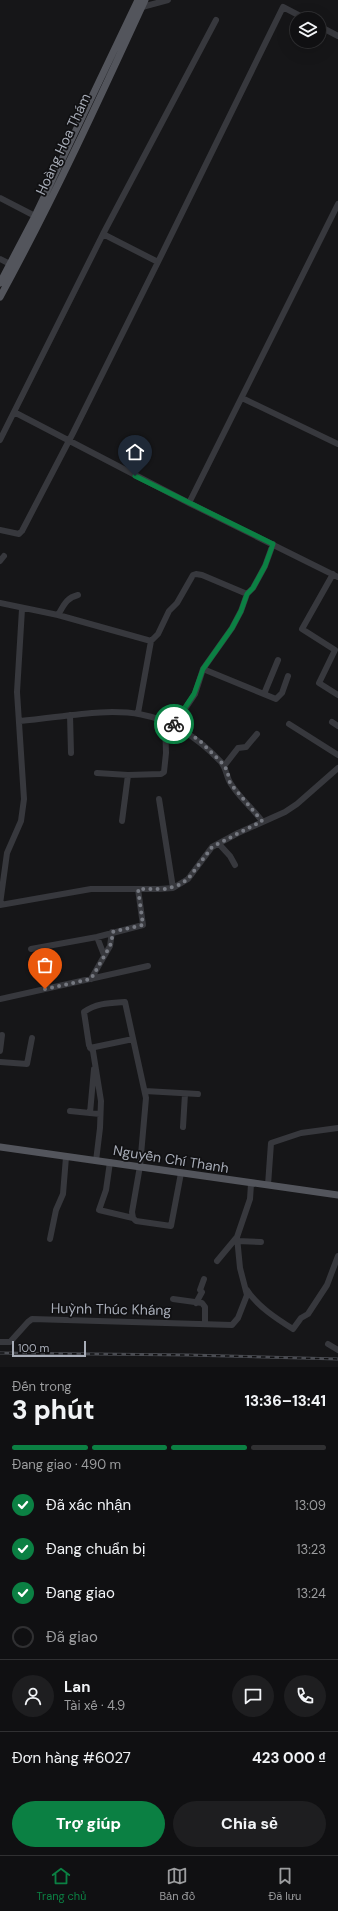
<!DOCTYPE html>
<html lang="vi">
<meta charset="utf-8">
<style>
body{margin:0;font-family:"DM Sans",sans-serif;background:#1e1e20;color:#f1f3f6;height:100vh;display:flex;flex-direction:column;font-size:15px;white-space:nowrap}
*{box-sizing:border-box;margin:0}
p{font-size:13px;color:#9c9d9f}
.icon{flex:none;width:22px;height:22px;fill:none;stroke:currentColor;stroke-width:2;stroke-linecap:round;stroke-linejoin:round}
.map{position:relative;height:1367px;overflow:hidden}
.side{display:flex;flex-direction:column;background:#101012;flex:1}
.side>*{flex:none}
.buttons{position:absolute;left:290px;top:12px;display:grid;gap:8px}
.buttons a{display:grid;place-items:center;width:36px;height:36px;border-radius:50%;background:#101012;box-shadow:0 4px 16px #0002,0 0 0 1px #303032;font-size:20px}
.scale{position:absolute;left:12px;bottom:10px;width:74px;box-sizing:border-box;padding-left:4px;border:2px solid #a8adb8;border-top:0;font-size:11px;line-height:14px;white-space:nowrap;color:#a8adb8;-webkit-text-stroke:3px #111113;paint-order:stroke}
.pin{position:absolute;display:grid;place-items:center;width:34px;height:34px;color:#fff;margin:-41px -17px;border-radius:50% 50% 50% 0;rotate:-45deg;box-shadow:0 0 4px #0007}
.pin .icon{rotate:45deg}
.courier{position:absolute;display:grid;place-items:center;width:40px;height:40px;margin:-20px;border:3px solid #0b8043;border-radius:50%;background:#fff;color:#222;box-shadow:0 1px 5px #0007}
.summary em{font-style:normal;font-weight:800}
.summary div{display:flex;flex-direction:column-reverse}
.summary{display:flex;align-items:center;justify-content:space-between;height:68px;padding:0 12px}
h1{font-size:26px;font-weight:800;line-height:30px}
.bar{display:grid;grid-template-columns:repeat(4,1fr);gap:6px 4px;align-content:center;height:48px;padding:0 12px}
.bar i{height:5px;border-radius:3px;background:#303032}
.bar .selected{background:#0b8043}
.bar p{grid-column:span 4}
.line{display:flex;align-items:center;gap:10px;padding:0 12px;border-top:1px solid #303032}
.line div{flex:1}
.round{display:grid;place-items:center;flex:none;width:42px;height:42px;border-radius:21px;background:#1e1e20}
ol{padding:0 12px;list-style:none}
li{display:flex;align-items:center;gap:12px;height:44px}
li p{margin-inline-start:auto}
li .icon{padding:4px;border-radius:50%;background:#0b8043;color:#fff;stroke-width:4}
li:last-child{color:#9c9d9f}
li i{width:22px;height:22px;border:2px solid #303032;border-radius:50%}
.cta{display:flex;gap:8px;margin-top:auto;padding:8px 12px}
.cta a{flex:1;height:46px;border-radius:24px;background:#0b8043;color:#fff;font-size:16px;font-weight:800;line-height:46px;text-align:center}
.cta a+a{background:#1e1e20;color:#f1f3f6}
.tab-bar{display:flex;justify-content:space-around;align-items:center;height:56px;border-top:1px solid #303032;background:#101012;font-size:11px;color:#9c9d9f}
.tab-bar a{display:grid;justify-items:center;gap:2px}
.tab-bar .selected{color:#0b8043}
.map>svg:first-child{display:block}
</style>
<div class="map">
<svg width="338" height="1367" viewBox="0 0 338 1367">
<rect width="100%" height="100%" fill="#161618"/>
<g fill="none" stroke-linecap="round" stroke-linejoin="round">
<!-- minor -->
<path stroke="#37383d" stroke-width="6" d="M 142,7 L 168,0
M 319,26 L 338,36
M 0,198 L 35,216
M 103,234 L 158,262
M 0,259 L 10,264
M 242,398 L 338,444
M 14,412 L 189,503 L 338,577
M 0,440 L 103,234 L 216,20
M 189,503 L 338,204
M 0,530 L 19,534 L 22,531 L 73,433 L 158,262 L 283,7 L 306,19
M 0,561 L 4,556
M 333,574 L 302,629 L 335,650 L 319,683 L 338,695
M 0,603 L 58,615 L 151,641
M 58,615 C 64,605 66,598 78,595
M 203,669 L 276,699 L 282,693 L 288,676
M 264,694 L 278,660
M 138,713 L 151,641 L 158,634 L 169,611 L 177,603 L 193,575 L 196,574 L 202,575 L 247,594
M 70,715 L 71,753
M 20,721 C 103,713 156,693 221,762 C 227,769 226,777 231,784 C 239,797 253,809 262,821
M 332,722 L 338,726
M 289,724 L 338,755
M 174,725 L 195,694 L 203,669 L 232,628 L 241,611 L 247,594 L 253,588 L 265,566 L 273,544
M 224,766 L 238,748 L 246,747 L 257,734
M 97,773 L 128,775 L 161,774 L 164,772 L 166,753 L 165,721
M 159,799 L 173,888
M 122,821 L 128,775
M 219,844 L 230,856 L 235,865
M 0,904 L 7,853 L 21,821 L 24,799 L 17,692 L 22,609
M 0,905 L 91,889 L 159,889 L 173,888 L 188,879 L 212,847 L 238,833 L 285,812 L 297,804 L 338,768
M 97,937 L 104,955
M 31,949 L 97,937 L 143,925 L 138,889
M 91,979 L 110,946 L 112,932
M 0,999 L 148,966
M 90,1048 L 133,1039
M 0,1051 L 2,1035
M 0,1062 L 27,1064 L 32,1038
M 145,1091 L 198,1094
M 70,1111 L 100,1114
M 90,1113 L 94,1069
M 183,1127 L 185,1094
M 96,1161 L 100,1128 L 101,1101 L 93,1051 L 89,1045 L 84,1012 C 96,1003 110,1003 125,1002 L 146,1098 L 140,1166 L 132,1212 L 133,1218 L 136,1221 L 171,1226 L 181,1173
M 110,1162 L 106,1190 L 99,1210 L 133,1218
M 268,1185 L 271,1143 L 301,1133 L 338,1128
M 50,1239 L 56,1210 L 63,1194 L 66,1157
M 237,1241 L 261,1242
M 217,1261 L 237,1237
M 247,1290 C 257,1306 277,1319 293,1329 L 301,1318 L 308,1314 L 327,1285 L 338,1256
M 173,1299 L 202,1303 L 205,1307 L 205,1323
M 196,1303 L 202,1292 L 200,1290 L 204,1279
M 0,1342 L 10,1342 L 28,1322 L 32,1319 L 232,1325 L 238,1318 L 247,1295 L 240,1268 L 237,1237 L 250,1199 L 251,1184
M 328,1344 L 338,1350"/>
<!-- major -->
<path stroke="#53555c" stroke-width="7" d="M 0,283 L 35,216 L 138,0
M 0,297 C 53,200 99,100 145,0
M 0,1147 L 338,1195"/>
<!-- rail casing -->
<g stroke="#4a4c52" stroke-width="3">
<path id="rail" d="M 0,1353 L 188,1355 L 338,1359"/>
</g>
<!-- rail -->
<use href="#rail" stroke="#111113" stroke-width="1.5" stroke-dasharray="4.5" stroke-linecap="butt"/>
</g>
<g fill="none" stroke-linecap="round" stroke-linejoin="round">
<!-- done -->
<path stroke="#757880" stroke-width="4" stroke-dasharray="0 7.2" d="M 45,989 L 91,979 L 110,946 L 112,940 L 112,932 L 143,925 L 138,889 L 166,889 L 179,885 L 188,879 L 212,847 L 262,821 L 230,783 L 227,770 L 222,763 L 199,740 L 174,724"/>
<!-- route -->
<path stroke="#0b8043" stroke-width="5" d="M 135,476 L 273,544 L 265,566 L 253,588 L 247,594 L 241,611 L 232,628 L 203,669 L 194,694 L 174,724"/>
</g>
<g text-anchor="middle" stroke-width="3.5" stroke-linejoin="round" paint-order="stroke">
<!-- street labels -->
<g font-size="14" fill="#a8adb8" stroke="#111113">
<text transform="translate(63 144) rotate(-65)" y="5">Hoàng Hoa Thám</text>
<text transform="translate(171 1159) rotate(9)" y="5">Nguyễn Chí Thanh</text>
<text transform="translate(111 1309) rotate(1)" y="5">Huỳnh Thúc Kháng</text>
</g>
</g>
</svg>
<div class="buttons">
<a><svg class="icon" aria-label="layers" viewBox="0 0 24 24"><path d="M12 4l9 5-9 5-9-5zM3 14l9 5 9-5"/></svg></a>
</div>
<div class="scale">100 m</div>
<div class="pin" style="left:45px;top:989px;background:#ea580c"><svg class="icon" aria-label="bag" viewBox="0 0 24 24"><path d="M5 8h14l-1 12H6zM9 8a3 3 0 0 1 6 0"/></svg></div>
<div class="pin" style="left:135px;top:476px;background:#1f2937"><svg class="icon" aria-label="home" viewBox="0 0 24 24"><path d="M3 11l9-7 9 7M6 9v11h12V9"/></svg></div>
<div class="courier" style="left:174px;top:724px"><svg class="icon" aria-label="bike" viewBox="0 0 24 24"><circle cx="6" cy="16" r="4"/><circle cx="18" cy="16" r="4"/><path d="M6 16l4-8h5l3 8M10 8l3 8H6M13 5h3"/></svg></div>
</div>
<section class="side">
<div class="summary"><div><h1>3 phút</h1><p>Đến trong</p></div><em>13:36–13:41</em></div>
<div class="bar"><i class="selected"></i><i class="selected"></i><i class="selected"></i><i></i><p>Đang giao · 490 m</p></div>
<ol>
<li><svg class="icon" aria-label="check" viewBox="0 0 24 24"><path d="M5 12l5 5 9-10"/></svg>Đã xác nhận<p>13:09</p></li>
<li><svg class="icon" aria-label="check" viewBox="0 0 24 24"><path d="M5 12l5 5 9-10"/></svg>Đang chuẩn bị<p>13:23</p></li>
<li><svg class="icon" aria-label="check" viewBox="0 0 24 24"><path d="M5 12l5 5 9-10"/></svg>Đang giao<p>13:24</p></li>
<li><i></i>Đã giao</li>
</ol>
<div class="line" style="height:72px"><a class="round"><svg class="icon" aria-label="person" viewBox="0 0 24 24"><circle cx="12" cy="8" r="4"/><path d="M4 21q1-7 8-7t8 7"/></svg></a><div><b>Lan</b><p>Tài xế · 4.9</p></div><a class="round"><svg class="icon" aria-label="chat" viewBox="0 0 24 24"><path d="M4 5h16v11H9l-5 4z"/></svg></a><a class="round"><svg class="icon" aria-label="phone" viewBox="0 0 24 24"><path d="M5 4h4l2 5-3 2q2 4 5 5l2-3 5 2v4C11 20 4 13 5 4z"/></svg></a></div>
<div class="line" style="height:52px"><div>Đơn hàng #6027</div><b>423 000 ₫</b></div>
<div class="cta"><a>Trợ giúp</a><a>Chia sẻ</a></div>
</section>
<nav class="tab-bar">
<a class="selected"><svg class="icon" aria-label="home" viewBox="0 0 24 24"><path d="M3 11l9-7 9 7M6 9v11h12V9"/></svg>Trang chủ</a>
<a><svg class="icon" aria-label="map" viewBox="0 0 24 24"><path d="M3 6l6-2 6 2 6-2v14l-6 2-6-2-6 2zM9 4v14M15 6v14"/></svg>Bản đồ</a>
<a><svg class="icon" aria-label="saved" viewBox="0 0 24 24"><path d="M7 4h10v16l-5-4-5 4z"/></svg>Đã lưu</a>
</nav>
